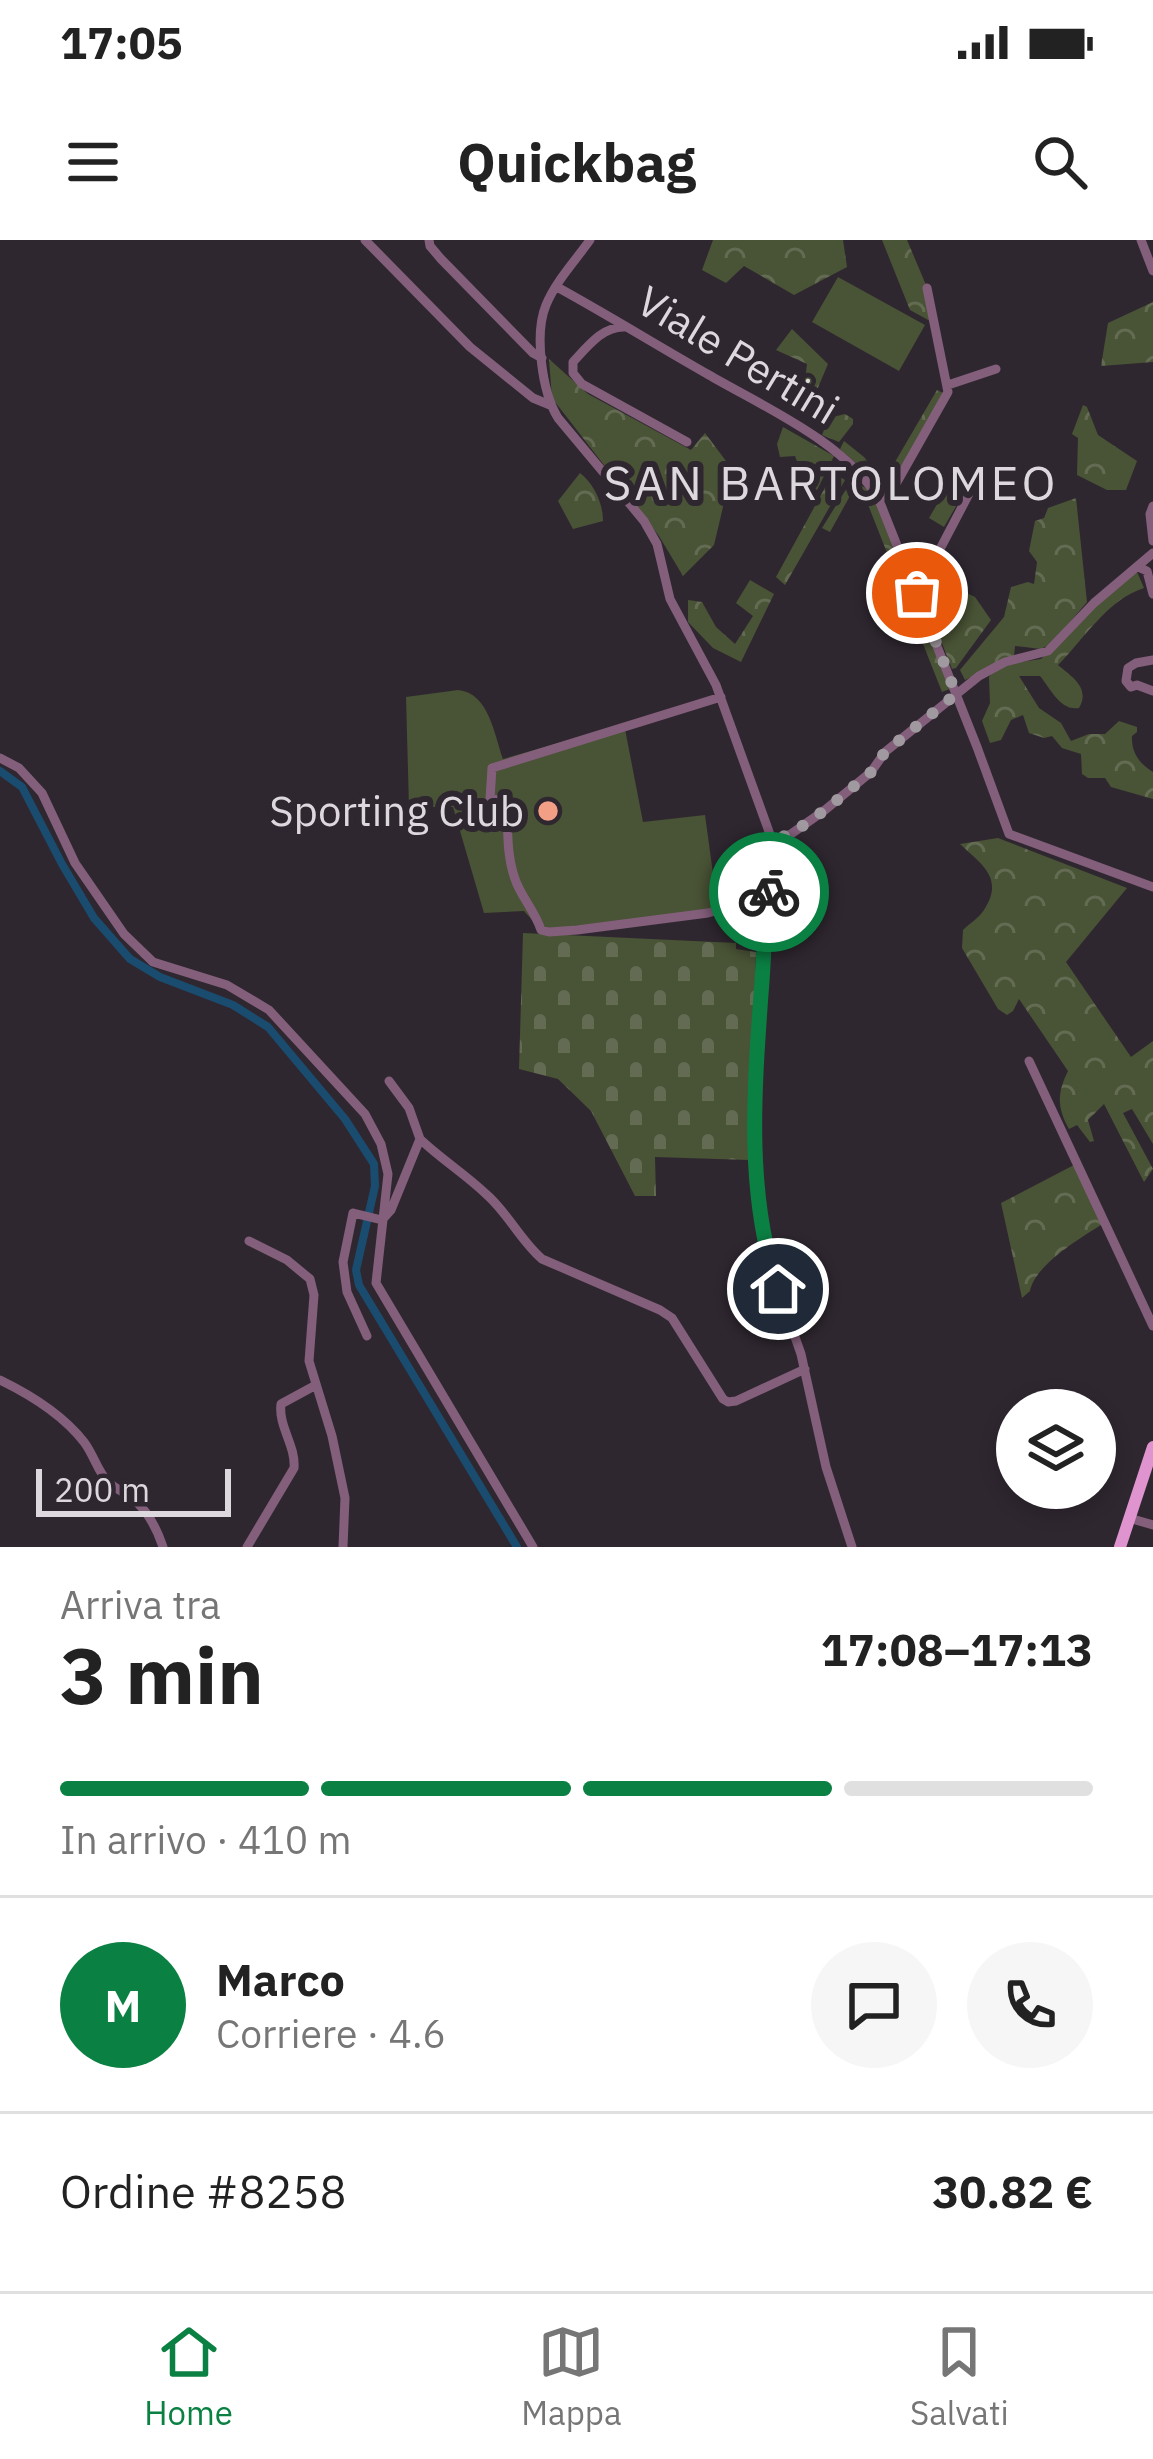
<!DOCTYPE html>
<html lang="it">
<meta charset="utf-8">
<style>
body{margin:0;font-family:"IBM Plex Sans",sans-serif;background:#f6f6f6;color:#222;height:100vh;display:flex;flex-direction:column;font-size:45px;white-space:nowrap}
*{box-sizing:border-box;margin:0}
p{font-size:39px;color:#767676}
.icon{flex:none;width:66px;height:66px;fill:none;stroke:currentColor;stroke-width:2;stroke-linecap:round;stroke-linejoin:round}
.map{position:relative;height:1307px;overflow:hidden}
.details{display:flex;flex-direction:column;background:#fff;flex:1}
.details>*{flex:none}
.buttons{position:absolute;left:996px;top:1149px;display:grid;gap:24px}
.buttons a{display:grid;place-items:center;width:120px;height:120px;border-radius:50%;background:#fff;box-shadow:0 6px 18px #0003;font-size:60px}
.scale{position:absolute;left:36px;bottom:30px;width:195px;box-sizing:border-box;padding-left:12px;border:6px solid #ddd8dd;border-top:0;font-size:33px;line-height:42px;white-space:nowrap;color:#ddd8dd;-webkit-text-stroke:9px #2f2730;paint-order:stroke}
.pin{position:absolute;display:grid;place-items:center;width:102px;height:102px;color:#fff;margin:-51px;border:6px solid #fff;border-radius:50%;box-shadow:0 3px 12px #0007}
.courier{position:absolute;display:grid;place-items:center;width:120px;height:120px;margin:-60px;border:9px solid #0b8043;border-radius:50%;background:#fff;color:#222;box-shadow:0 3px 15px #0007}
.overview em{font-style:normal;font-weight:800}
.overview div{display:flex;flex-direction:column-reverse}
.overview{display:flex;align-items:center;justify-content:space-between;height:204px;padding:0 60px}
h1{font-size:78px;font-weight:800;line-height:90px}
.bar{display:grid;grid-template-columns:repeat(4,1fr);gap:18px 12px;align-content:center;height:144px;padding:0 60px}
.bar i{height:15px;border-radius:9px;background:#e0e0e0}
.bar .on{background:#0b8043}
.bar p{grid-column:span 4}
.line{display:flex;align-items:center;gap:30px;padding:0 60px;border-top:3px solid #e0e0e0}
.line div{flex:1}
.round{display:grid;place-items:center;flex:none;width:126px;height:126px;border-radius:63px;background:#f6f6f6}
.status{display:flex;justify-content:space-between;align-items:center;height:84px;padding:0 60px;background:#fff;direction:ltr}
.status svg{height:33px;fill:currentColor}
header{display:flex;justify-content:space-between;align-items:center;height:156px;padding:0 60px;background:#fff;font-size:54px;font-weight:800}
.tab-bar{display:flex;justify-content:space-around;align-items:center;height:168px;border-top:3px solid #e0e0e0;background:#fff;font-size:33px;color:#767676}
.tab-bar a{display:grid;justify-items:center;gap:6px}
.tab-bar .on{color:#0b8043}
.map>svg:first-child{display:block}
</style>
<div class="status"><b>17:05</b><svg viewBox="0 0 49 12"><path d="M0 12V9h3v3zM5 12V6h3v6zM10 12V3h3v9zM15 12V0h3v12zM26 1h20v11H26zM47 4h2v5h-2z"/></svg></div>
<header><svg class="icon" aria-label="menu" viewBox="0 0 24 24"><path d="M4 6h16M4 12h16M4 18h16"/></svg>Quickbag<svg class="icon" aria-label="search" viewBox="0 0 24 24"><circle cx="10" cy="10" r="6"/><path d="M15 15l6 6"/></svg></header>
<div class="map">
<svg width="1153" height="1307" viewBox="0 0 1153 1307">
<defs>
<pattern id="forest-crowns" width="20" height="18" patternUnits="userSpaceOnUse" patternTransform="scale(3)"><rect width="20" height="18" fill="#495335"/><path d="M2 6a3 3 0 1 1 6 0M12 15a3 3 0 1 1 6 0" fill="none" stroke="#636b52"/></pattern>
<pattern id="cemetery-stones" width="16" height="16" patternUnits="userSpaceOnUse" patternTransform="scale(3)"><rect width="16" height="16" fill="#495335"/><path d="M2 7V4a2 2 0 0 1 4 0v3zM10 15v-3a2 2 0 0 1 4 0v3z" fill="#636b52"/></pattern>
</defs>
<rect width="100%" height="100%" fill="#2f2730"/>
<!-- forest -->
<path fill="url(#forest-crowns)" d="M 713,0 L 843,0 L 847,27 L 794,55 L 744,26 L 726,43 L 702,30 Z
M 882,0 L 907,0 L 926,45 L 930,81 L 910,70 Z
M 1153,62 L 1153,122 L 1101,126 L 1108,83 Z
M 792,89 L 828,124 L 814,157 L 804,147 L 807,124 L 776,110 Z
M 549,119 L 588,154 L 691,210 L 705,193 L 732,229 L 714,305 L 683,336 L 659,296 L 552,158 Z
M 937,150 L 945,154 L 893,242 L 888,244 L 873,244 L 859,226 L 840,209 L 844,201 L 864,217 L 877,233 L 888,234 Z
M 1083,165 L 1087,167 L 1098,195 L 1137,221 L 1126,250 L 1107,250 L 1077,235 L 1078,198 L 1072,194 Z
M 845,174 L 853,179 L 853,184 L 839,202 L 822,195 L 829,178 Z
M 783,187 L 834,216 L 817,250 L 806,252 L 810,242 L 809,234 L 803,232 L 802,225 L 798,224 L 795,216 L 780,217 L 777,204 Z
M 580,233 C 594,244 603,263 603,281 L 573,289 L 558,261 Z
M 833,233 L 845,240 L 785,345 L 776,337 Z
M 856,243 L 868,249 L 878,266 L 952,448 L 942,452 L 865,257 L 851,254 L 830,292 L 822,288 L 845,251 Z
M 1076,258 L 1087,362 L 1051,404 L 1041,409 L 1015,406 L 1014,416 L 965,440 L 960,430 L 1004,377 L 1011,347 L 1028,342 L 1034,344 L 1037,322 L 1029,311 L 1035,281 L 1044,278 L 1048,268 Z
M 1137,332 L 1144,348 C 1108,359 1084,399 1058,425 C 1071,436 1091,448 1079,468 C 1060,471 1051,449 1040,436 L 1019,436 L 1039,468 L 1061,483 L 1071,501 L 1089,494 L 1105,494 L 1119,481 L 1137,487 L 1137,492 L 1132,496 C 1131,513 1140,524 1153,532 L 1153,559 L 1111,547 L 1105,538 L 1088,538 L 1082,534 L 1081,514 L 1062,508 L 1052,496 L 1044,498 L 1029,493 L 1023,475 L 1011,480 L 1001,500 L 990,503 L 982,481 L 990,463 L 989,437 L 993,431 L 1008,424 L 1041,419 L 1091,367 Z
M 750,340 L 774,354 L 741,422 L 713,408 L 688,382 L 688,360 L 702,362 L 716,387 L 735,404 L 753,376 L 736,363 Z
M 950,345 L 975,357 L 991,380 L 956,428 L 952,429 L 927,365 L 930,346 Z
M 998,598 L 1127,648 L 1066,722 L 1131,817 L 1153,801 L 1153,904 L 1132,869 L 1123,873 L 1153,929 L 1144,942 L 1104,864 L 1088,880 L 1094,901 L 1090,902 L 1077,885 L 1069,889 C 1057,868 1057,853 1068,831 L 1019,759 L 1013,771 L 1007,775 L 998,769 L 962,708 L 963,690 C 970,683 979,678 984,670 C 1005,638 981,624 960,604 Z
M 1074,925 L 1101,985 C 1079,999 1035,1025 1030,1051 L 1022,1058 L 1001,963 Z"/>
<!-- cemetery -->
<path fill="url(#cemetery-stones)" d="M 523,693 L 736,703 L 736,709 L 756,712 L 749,920 L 655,917 L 656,956 L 635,956 L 591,871 L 558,839 L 519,829 Z"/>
<!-- pitch -->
<path fill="#495335" d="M 838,37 L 925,85 L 899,131 L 812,82 Z
M 947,247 L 962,256 L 944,287 L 929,278 Z
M 458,450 C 489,453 494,494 503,519 L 624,484 L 643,582 L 705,575 L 718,670 L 541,690 L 524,671 L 484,673 L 453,567 L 409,567 L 406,457 Z"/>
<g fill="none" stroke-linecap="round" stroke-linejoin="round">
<!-- canal -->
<path stroke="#1a4c70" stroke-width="8" d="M 0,531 L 22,547 L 62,624 L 94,678 L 130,719 L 160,737 L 233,765 L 268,787 L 345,879 L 374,924 L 375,946 L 356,1030 L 359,1045 L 517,1307"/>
<!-- minor -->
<path stroke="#845f7c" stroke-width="9" d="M 365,0 L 470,107 L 533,158 L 550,165
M 429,0 L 430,6 L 441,19 L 533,113 L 542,118
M 590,0 C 575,21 556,41 546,65 C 534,94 542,152 558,178 L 644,281 L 657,304 L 670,359 L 716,445 L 772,600 L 773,629 L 768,659 L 759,788 L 754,931 L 767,1017 L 801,1114 L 826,1227 L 852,1307
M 1141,0 L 1153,31
M 557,47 C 608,75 658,106 709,135 C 764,167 847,203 879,260 L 977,507 L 1009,594 L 1153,647
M 625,87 C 603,86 588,106 573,122 L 573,133 L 582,144 L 687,202
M 948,145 L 996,129
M 879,260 L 897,242 L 948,152 L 927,48
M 1153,266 L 1150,274 L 1153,301
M 1138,327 L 1147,331 L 1153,354
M 917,353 L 982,229
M 1153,420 L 1136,423 L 1128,428 L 1126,441 L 1131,447 L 1137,445 L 1153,451
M 721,457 L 492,528 L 490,559 L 507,561 C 508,587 506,614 515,639 C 521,657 535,671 541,690 L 549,692 L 577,690 L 708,673 L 752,660 L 768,659
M 0,518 L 19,528 L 42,553 L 75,623 L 124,694 L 153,722 L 227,745 L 269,770 L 365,874 L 381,904 L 388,934 L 376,1043 L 533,1307
M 772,600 L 791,594 L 825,570 L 871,532 L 885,512 L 979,436 L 1005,422 L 1048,411 L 1094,363 L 1153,313
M 1029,821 L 1153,1086
M 389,841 L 409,868 L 420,899
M 249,1001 L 287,1020 L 310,1039 L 314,1055 L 309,1121 L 332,1196 L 345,1258 L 343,1307
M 367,1096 L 347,1052 L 343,1022 L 353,973 L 382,980 L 391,970 L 420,899 C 441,919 465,934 486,954 C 508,973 520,1000 542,1019 L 660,1070 L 672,1078 L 723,1159 L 728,1162 L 736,1161 L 805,1129
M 0,1140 C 31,1155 63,1175 84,1202 C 94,1215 98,1233 109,1243 C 116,1249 126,1253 133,1259 C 148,1271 157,1289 163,1307
M 1129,1278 L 1153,1285
M 247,1307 L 294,1228 C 296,1206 278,1186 281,1164 L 316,1145"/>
<!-- major -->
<path stroke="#df93cf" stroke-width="12" d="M 1120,1307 L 1153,1207"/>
</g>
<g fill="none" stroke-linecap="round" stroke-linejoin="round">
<!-- done -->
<path stroke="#a09aa0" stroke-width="12" stroke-dasharray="0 21.6" d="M 769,652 L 772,629 L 772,600 L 791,594 L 825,570 L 871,532 L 885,512 L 956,454 L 917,353"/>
<!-- route -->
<path stroke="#0b8043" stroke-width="15" d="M 769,652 C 764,686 764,720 761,754 C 754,853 746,955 778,1049"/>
</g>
<!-- markers -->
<circle fill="#f39f86" stroke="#2f2730" stroke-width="4.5" cx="548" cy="571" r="12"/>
<g text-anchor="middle" stroke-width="12" stroke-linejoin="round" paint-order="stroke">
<!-- street labels -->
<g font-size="42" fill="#ddd8dd" stroke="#2f2730">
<text transform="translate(738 115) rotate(31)" y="15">Viale Pertini</text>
</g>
<!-- poi labels -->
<g font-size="42" fill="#ddd8dd" stroke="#2f2730" text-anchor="end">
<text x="524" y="586">Sporting Club</text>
</g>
<!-- quarter labels -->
<g font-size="48" letter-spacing="3" fill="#ddd8dd" stroke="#2f2730">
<text x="831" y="260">SAN BARTOLOMEO</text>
</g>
</g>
</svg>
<div class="buttons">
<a><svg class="icon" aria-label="layers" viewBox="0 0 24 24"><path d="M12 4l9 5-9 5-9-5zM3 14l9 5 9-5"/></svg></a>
</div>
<div class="scale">200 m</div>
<div class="pin" style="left:917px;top:353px;background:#ea580c"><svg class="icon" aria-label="bag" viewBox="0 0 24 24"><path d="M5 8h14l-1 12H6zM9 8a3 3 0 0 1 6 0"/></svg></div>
<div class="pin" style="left:778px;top:1049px;background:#1f2937"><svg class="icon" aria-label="home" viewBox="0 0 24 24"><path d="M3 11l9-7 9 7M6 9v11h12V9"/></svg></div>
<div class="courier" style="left:769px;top:652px"><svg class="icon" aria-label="bike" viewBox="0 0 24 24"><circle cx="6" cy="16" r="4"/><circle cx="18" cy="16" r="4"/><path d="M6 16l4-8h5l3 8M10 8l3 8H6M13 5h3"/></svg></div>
</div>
<section class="details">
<div class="overview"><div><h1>3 min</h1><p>Arriva tra</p></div><em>17:08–17:13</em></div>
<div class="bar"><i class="on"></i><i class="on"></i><i class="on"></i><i></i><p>In arrivo · 410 m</p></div>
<div class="line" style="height:216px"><b class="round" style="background:#0b8043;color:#fff">M</b><div><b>Marco</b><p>Corriere · 4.6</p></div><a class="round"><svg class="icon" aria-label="chat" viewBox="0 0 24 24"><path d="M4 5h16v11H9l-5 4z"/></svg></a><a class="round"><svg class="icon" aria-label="phone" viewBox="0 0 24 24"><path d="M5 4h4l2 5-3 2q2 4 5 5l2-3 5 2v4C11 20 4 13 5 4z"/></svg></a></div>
<div class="line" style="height:156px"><div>Ordine #8258</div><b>30.82 €</b></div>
</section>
<nav class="tab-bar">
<a class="on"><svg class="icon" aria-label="home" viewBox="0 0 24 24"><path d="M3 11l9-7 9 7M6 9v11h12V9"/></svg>Home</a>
<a><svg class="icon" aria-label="map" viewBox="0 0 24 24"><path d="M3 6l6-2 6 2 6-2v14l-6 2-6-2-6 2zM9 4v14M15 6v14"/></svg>Mappa</a>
<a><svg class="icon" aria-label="saved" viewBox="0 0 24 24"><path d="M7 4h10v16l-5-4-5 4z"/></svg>Salvati</a>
</nav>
